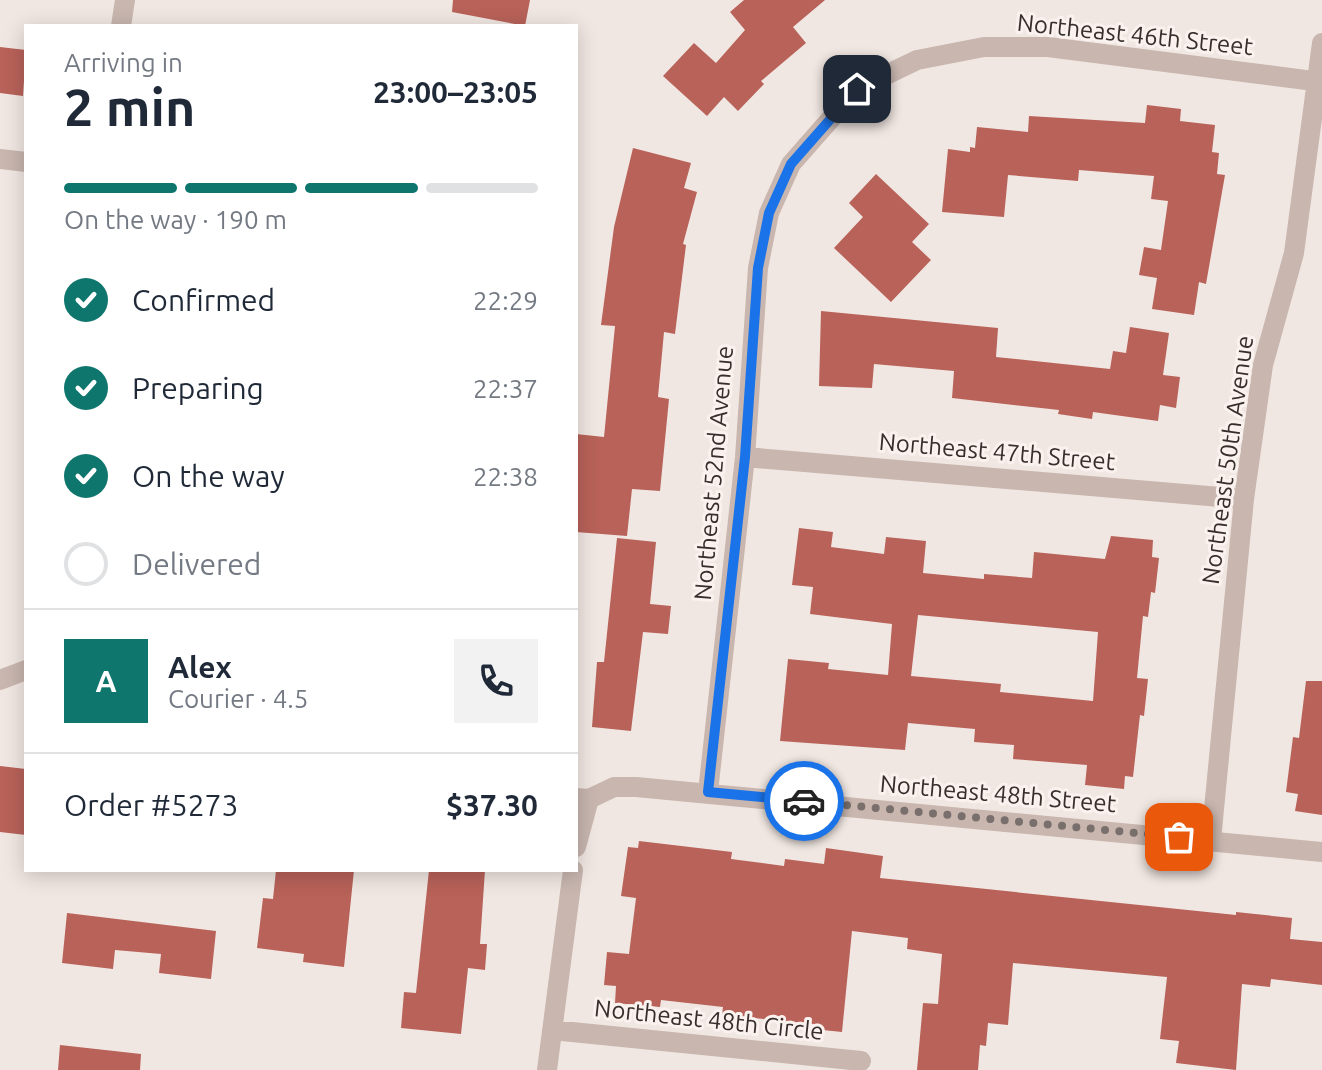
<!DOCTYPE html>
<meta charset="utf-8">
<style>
body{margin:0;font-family:Ubuntu,sans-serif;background:#f2f2f3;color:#1f2937;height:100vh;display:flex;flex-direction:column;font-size:30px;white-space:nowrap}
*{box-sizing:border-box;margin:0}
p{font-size:26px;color:#747a83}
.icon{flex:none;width:44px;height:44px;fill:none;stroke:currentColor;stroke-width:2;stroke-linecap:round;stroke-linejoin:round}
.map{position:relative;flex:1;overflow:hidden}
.drawer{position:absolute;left:24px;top:24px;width:554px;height:848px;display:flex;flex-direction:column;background:#fff;border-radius:0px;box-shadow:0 4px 20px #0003}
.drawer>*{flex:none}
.pin{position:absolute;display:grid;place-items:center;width:68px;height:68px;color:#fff;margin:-34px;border-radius:16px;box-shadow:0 4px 12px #0006}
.courier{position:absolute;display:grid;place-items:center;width:80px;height:80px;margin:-40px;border:6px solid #1a73e8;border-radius:50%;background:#fff;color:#222;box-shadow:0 2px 10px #0007}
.overview em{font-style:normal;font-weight:600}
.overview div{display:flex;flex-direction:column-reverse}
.overview{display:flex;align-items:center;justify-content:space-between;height:136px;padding:0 40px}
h1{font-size:52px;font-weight:600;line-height:60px}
.bar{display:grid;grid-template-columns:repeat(4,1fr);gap:12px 8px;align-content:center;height:96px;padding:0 40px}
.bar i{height:10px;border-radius:6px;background:#e0e1e3}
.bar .on{background:#0f766e}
.bar p{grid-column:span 4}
.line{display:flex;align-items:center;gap:20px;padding:0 40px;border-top:2px solid #e0e1e3}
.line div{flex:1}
.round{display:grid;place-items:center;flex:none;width:84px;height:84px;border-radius:0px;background:#f2f2f3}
ol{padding:0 40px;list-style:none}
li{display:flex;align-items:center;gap:24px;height:88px}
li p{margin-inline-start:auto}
li .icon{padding:8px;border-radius:50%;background:#0f766e;color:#fff;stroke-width:4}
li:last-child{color:#747a83}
li i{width:44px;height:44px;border:4px solid #e0e1e3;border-radius:50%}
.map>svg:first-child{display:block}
</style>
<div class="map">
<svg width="1322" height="1070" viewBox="0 0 1322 1070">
<rect width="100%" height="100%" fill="#f1e7e2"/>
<!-- building -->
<path fill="#b86259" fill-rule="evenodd" d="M 453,0 L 530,0 L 525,26 L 452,12 Z
M 744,0 L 825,0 L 793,27 L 806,43 L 761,81 L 764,84 L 738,111 L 724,97 L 707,116 L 663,76 L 694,43 L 716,63 L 745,30 L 730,12 Z
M 0,47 L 26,50 L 23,96 L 0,93 Z
M 1147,105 L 1181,109 L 1180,121 L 1215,125 L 1212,152 L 1219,153 L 1217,174 L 1225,175 L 1206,284 L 1199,282 L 1194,315 L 1152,309 L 1157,278 L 1139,275 L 1144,247 L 1161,250 L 1168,201 L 1151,199 L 1154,176 L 1079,170 L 1078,181 L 1008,175 L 1004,217 L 942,212 L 948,149 L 970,152 L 970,147 L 975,148 L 977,127 L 1028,132 L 1029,116 L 1145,123 Z
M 633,148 L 691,163 L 684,188 L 697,192 L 683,244 L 686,245 L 675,334 L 664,332 L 658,397 L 669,399 L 660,491 L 632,489 L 627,536 L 576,532 L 576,434 L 604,437 L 615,326 L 601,325 L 614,227 Z
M 876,174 L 929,224 L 912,242 L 931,260 L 891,302 L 834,248 L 863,217 L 849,203 Z
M 821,311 L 998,328 L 996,357 L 1110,369 L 1113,351 L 1126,353 L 1130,327 L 1169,333 L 1163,375 L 1180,377 L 1176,408 L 1160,405 L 1158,421 L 1093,412 L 1092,419 L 1058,414 L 1059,410 L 952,398 L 954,371 L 874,364 L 872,388 L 819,386 Z
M 799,528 L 833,532 L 831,547 L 884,554 L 886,537 L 926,541 L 923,573 L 984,579 L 984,574 L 1032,578 L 1034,552 L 1105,559 L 1111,536 L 1153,540 L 1152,557 L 1159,558 L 1155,593 L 1151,592 L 1148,617 L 1143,616 L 1137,678 L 1148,679 L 1144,716 L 1140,715 L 1133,777 L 1125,776 L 1124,789 L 1085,785 L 1087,765 L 1013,759 L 1014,745 L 974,742 L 975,729 L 908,723 L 905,750 L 780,741 L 788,659 L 829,663 L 828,669 L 888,675 L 892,624 L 810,614 L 813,587 L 792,585 ZM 918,615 L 1098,632 L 1093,701 L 1000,692 L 1001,684 L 911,676 Z
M 617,538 L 656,542 L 650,604 L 671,606 L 668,634 L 643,632 L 631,731 L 592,727 L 597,662 L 604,662 Z
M 1306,681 L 1322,681 L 1322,815 L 1295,811 L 1298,794 L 1286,792 L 1293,737 L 1299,738 Z
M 0,766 L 26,769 L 26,835 L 0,832 Z
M 639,841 L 732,852 L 731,859 L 784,866 L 785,859 L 824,864 L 826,848 L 883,856 L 880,878 L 1236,915 L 1236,912 L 1292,918 L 1290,939 L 1322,942 L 1322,985 L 1271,979 L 1270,987 L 1242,984 L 1236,1070 L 1176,1063 L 1179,1041 L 1160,1039 L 1167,977 L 1013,963 L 1008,1025 L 988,1023 L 986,1046 L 980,1045 L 978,1070 L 917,1070 L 923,1003 L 938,1004 L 942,954 L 907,949 L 908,938 L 852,931 L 842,1032 L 813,1029 L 814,1024 L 722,1015 L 723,1007 L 661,1000 L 660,1007 L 615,1003 L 616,986 L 604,985 L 607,952 L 629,954 L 636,898 L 621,896 L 628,847 L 638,848 Z
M 276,870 L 354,870 L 344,967 L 303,962 L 304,954 L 257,948 L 263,898 L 273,899 Z
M 429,870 L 485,870 L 480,944 L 487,944 L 485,970 L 468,968 L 461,1034 L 401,1028 L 404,992 L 416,993 Z
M 67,913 L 216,931 L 211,979 L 159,973 L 161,954 L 115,950 L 113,969 L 62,963 Z
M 60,1045 L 141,1054 L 140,1070 L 58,1070 Z"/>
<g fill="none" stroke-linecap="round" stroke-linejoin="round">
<!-- minor -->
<path stroke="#c8b6af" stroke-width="20" d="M 121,26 L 125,0
M 0,159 L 26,162
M 745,457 L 1244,499
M 0,680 L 26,670
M 708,792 L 745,457 L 758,268 L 769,213 L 791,164 L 857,89 L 917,60 L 984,47 L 1048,47 L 1322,82
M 576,798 L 589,799 L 614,787 L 636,787 L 1322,852
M 1211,840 L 1244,499 L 1263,365 L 1294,253 L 1322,43
M 576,847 L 589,799
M 552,1030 L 861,1061
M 547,1070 L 573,870"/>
</g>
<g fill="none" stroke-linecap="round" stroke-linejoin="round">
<!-- done -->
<path stroke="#796f6c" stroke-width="8" stroke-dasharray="0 14.4" d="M 804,801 L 1179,837"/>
<!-- route -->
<path stroke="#1a73e8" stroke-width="10" d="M 804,801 L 708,792 L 745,457 L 758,268 L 769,213 L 791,164 L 857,89"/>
</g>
<g text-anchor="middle" stroke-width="6" stroke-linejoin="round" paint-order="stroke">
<!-- street labels -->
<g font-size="24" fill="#382e2c" stroke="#f9f2ee">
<text transform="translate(1135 35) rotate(6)" y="8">Northeast 46th Street</text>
<text transform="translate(997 452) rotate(5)" y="8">Northeast 47th Street</text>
<text transform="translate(1228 460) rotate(-82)" y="8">Northeast 50th Avenue</text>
<text transform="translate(714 473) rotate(-85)" y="8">Northeast 52nd Avenue</text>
<text transform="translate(998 794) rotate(5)" y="8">Northeast 48th Street</text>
<text transform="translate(709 1020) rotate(6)" y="8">Northeast 48th Circle</text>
</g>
</g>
</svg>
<div class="pin" style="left:1179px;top:837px;background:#ea580c"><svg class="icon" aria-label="bag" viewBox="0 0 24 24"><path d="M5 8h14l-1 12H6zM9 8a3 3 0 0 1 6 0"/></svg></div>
<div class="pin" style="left:857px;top:89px;background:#1f2937"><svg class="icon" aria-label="home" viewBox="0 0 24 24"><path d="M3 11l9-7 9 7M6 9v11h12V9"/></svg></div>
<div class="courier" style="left:804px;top:801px"><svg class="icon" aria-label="car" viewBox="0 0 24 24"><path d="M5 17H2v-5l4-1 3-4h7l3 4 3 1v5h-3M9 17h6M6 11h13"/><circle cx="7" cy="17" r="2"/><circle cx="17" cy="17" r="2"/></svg></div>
<section class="drawer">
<div class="overview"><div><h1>2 min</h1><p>Arriving in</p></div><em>23:00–23:05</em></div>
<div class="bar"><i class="on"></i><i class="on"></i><i class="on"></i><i></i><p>On the way · 190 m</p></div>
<ol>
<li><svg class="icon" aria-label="check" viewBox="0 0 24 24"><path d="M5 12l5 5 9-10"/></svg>Confirmed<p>22:29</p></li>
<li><svg class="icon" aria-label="check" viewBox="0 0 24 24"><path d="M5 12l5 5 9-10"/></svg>Preparing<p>22:37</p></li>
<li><svg class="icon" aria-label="check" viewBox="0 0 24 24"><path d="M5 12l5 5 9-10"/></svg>On the way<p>22:38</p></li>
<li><i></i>Delivered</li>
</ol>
<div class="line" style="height:144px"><b class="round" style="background:#0f766e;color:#fff">A</b><div><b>Alex</b><p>Courier · 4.5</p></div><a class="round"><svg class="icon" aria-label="phone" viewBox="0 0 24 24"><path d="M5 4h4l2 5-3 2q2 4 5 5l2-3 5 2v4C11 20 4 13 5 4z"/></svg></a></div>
<div class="line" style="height:104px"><div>Order #5273</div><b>$37.30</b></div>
</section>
</div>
